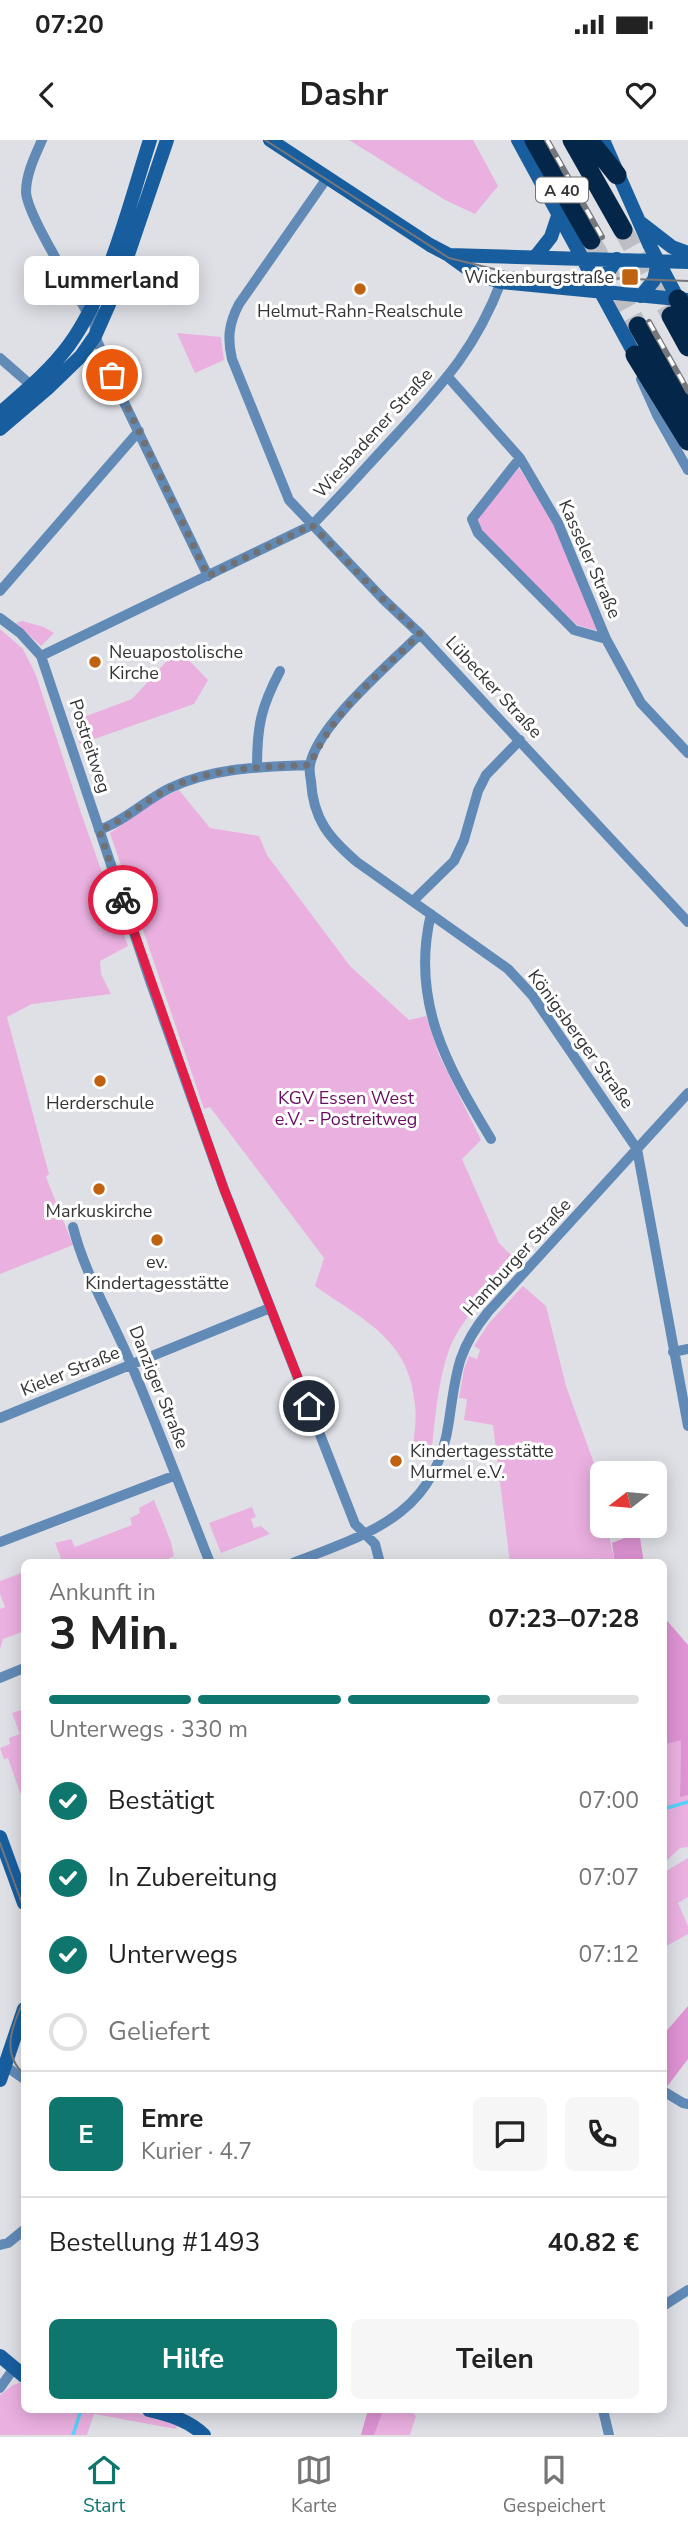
<!DOCTYPE html>
<html lang="de">
<meta charset="utf-8">
<style>
body{margin:0;font-family:"Nunito Sans",sans-serif;background:#f6f6f6;color:#222;height:100vh;display:flex;flex-direction:column;font-size:26px;white-space:nowrap}
*{box-sizing:border-box;margin:0}
p{font-size:23px;color:#767676}
.icon{flex:none;width:38px;height:38px;fill:none;stroke:currentColor;stroke-width:2;stroke-linecap:round;stroke-linejoin:round}
.map{position:relative;flex:1;overflow:hidden}
.details{position:absolute;left:21px;top:1419px;width:646px;height:854px;display:flex;flex-direction:column;background:#fff;border-radius:10px;box-shadow:0 4px 18px #0003}
.details>*{flex:none}
.needle{width:46px;rotate:254deg}
.controls{position:absolute;left:590px;top:1321px;display:grid;gap:14px}
.controls a{display:grid;place-items:center;width:77px;height:77px;border-radius:10px;background:#fff;box-shadow:0 4px 18px #0003;font-size:35px}
.pin{position:absolute;display:grid;place-items:center;width:60px;height:60px;color:#fff;margin:-30px;border:4px solid #fff;border-radius:50%;box-shadow:0 2px 7px #0007}
.courier{position:absolute;display:grid;place-items:center;width:70px;height:70px;margin:-35px;border:5px solid #e11d48;border-radius:50%;background:#fff;color:#222;box-shadow:0 2px 9px #0007}
.bubble{position:absolute;height:49px;border-radius:10px;background:#fff;box-shadow:0 4px 18px #0003;font-size:23px;font-weight:700;line-height:49px;text-align:center}
.headline em{font-style:normal;font-weight:700}
.headline div{display:flex;flex-direction:column-reverse}
.headline{display:flex;align-items:center;justify-content:space-between;height:119px;padding:0 28px}
h1{font-size:46px;font-weight:700;line-height:52px}
.bar{display:grid;grid-template-columns:repeat(4,1fr);gap:10px 7px;align-content:center;height:84px;padding:0 28px}
.bar i{height:9px;border-radius:5px;background:#e0e0e0}
.bar .selected{background:#0f766e}
.bar p{grid-column:span 4}
.line{display:flex;align-items:center;gap:18px;padding:0 28px;border-top:2px solid #e0e0e0}
.line div{flex:1}
.round{display:grid;place-items:center;flex:none;width:74px;height:74px;border-radius:10px;background:#f6f6f6}
ol{padding:0 28px;list-style:none}
li{display:flex;align-items:center;gap:21px;height:77px}
li p{margin-inline-start:auto}
li .icon{padding:7px;border-radius:50%;background:#0f766e;color:#fff;stroke-width:4}
li:last-child{color:#767676}
li i{width:38px;height:38px;border:4px solid #e0e0e0;border-radius:50%}
.action{display:flex;gap:14px;margin-top:auto;padding:14px 28px}
.action a{flex:1;height:80px;border-radius:10px;background:#0f766e;color:#fff;font-size:28px;font-weight:700;line-height:80px;text-align:center}
.action a+a{background:#f6f6f6;color:#222}
.status{display:flex;justify-content:space-between;align-items:center;height:49px;padding:0 35px;background:#fff;direction:ltr}
.status svg{height:19px;fill:currentColor}
header{display:flex;justify-content:space-between;align-items:center;height:91px;padding:0 28px;background:#fff;font-size:32px;font-weight:700}
.tab-bar{display:flex;justify-content:space-around;align-items:center;height:98px;border-top:2px solid #e0e0e0;background:#fff;font-size:19px;color:#767676}
.tab-bar a{display:grid;justify-items:center;gap:4px}
.tab-bar .selected{color:#0f766e}
.map>svg:first-child{display:block}
</style>
<div class="status"><b>07:20</b><svg viewBox="0 0 49 12"><path d="M0 12V9h3v3zM5 12V6h3v6zM10 12V3h3v9zM15 12V0h3v12zM26 1h20v11H26zM47 4h2v5h-2z"/></svg></div>
<header><svg class="icon" aria-label="back" viewBox="0 0 24 24"><path d="M15 5l-7 7 7 7"/></svg>Dashr<svg class="icon" aria-label="heart" viewBox="0 0 24 24"><path d="M12 20l-8-8c-3-5 5-10 8-4 3-6 11-1 8 4z"/></svg></header>
<div class="map">
<svg width="688" height="2295" viewBox="0 0 688 2295">
<rect width="100%" height="100%" fill="#dfe0e6"/>
<!-- green -->
<path fill="#eab0e0" d="M 349,0 L 473,0 L 498,46 L 475,74 L 445,60 Z
M 177,193 L 221,197 L 224,220 L 195,233 Z
M 519,328 L 555,385 L 599,491 L 577,485 L 481,393 L 477,378 Z
M 22,481 L 44,487 L 54,493 L 41,506 L 16,483 Z
M 0,489 L 23,509 L 36,535 L 80,670 L 128,806 L 100,821 L 101,834 L 111,854 L 32,864 L 7,877 L 49,1034 L 46,1037 L 73,1105 L 0,1134 Z
M 178,509 L 208,540 L 194,564 L 80,604 L 73,581 L 132,559 Z
M 179,650 L 210,688 L 259,696 L 267,715 L 350,826 L 409,880 L 426,876 L 439,915 L 481,1000 L 462,1019 L 499,1103 L 516,1120 C 494,1146 461,1178 449,1210 C 437,1244 435,1282 431,1316 L 413,1308 C 414,1294 417,1279 415,1265 C 410,1199 363,1180 315,1146 L 324,1118 L 210,967 L 204,969 L 110,693 L 157,660 Z
M 523,1146 L 546,1166 L 566,1246 L 595,1326 L 602,1359 L 602,1386 L 607,1386 L 615,1423 L 510,1423 L 493,1285 L 464,1280 L 467,1259 L 459,1258 L 464,1229 L 469,1216 L 477,1219 L 480,1210 L 474,1206 L 489,1183 Z
M 154,1360 L 171,1402 L 174,1416 L 160,1423 L 49,1423 L 61,1418 L 55,1403 L 71,1399 L 75,1407 L 132,1385 L 130,1378 L 140,1373 L 139,1368 Z
M 252,1367 L 256,1377 L 251,1379 L 254,1388 L 261,1386 L 270,1394 L 221,1413 L 209,1383 Z
M 24,1432 L 24,1491 L 3,1499 L 0,1509 L 0,1469 L 5,1467 L 0,1454 L 0,1441 Z
M 24,1569 L 24,1664 L 8,1618 L 4,1619 L 0,1608 L 10,1604 L 9,1598 L 20,1594 L 12,1573 Z
M 681,1599 L 680,1656 L 688,1655 L 688,1707 L 680,1708 L 663,1724 L 663,1605 Z
M 688,1718 L 688,1757 L 678,1763 L 688,1786 L 688,1794 L 663,1808 L 663,1733 Z
M 22,2242 L 24,2244 L 24,2270 L 125,2270 L 178,2283 L 176,2289 L 94,2274 L 87,2295 L 0,2295 L 0,2255 L 13,2245 Z
M 368,2270 L 410,2270 L 416,2276 L 410,2295 L 361,2295 Z"/>
<!-- forest -->
<path fill="#de93d3" d="M 639,1392 L 644,1423 L 615,1423 L 612,1403 Z
M 663,1476 L 688,1505 L 688,1655 L 680,1657 L 681,1600 L 663,1605 Z
M 688,1866 L 688,1919 L 666,1948 L 663,1945 L 663,1895 Z
M 368,2270 L 383,2270 L 374,2295 L 361,2295 Z"/>
<g fill="none" stroke-linecap="round" stroke-linejoin="round">
<!-- stream -->
<path stroke="#58d2fc" stroke-width="3.5" d="M 663,1669 L 688,1662
M 73,2295 L 81,2270"/>
<!-- highway-tunnel -->
<path stroke="#bdbec3" stroke-width="19" stroke-dasharray="19 10" stroke-linecap="butt" d="M 623,90 L 671,176
M 591,100 L 638,186"/>
<!-- street -->
<path stroke="#618ab7" stroke-width="10" d="M 42,0 C 35,16 26,34 26,52 C 27,75 75,150 88,174
M 327,38 L 239,164 C 229,183 227,198 232,219 L 289,360 L 383,459 L 420,494 L 688,782
M 94,163 L 95,196 L 121,256 L 208,436
M 0,218 L 32,246
M 448,237 L 520,318 L 472,379 L 478,393 L 574,490 L 606,499 L 641,563 L 688,613
M 641,239 L 657,275 L 688,330
M 520,318 L 558,383 L 606,499
M 0,451 L 139,291
M 0,478 L 20,493 L 41,516 L 150,841 L 224,1049 L 355,1384 L 375,1404 L 380,1423
M 420,494 C 391,523 317,585 310,625 C 309,630 310,636 311,641 C 313,679 329,698 357,722 L 508,829 L 532,855 L 637,1009 L 688,1286
M 41,516 L 312,385 C 341,356 368,325 396,295 C 443,243 475,210 501,142
M 257,627 C 257,586 261,567 280,531
M 99,690 C 125,681 145,660 170,648 C 213,627 263,627 310,625
M 413,761 L 454,721 L 464,700 L 478,651 L 486,635 L 520,600
M 431,774 C 410,861 447,926 491,999
M 73,1087 C 85,1135 112,1178 131,1224 C 159,1290 184,1357 210,1423
M 673,1212 L 688,1209
M 0,1278 L 270,1168
M 0,1402 L 176,1335
M 293,1423 C 370,1393 436,1375 449,1281 C 456,1233 457,1210 488,1172 L 688,953
M 0,1538 L 24,1528
M 4,1925 L 24,1939
M 663,1951 L 683,1963 L 688,1964
M 0,2105 L 8,2103 L 24,2090
M 663,2166 L 688,2150
M 0,2248 L 14,2228
M 603,2270 L 609,2295"/>
<!-- secondary -->
<path stroke="#185e9f" stroke-width="14" d="M 270,0 L 430,105 L 449,115 L 688,122
M 518,0 L 635,215
M 603,0 L 649,104 L 678,159
M 641,83 L 672,107 L 688,113
M 450,116 L 475,134 L 501,142 L 688,160
M 536,116 L 551,97 L 559,73
M 600,151 L 604,138 L 617,119
M 641,156 L 654,140 L 658,122
M 0,273 C 24,252 50,231 69,205 C 109,150 129,65 150,0
M 0,289 L 48,248 L 81,216 L 95,196 L 118,144 L 167,0
M 0,1697 L 24,1763
M 0,1940 L 24,1869
M 0,2216 L 24,2236
M 149,2270 C 170,2275 188,2280 204,2295"/>
<!-- highway -->
<path stroke="#042749" stroke-width="19" d="M 534,0 L 591,100
M 572,0 L 623,90
M 589,0 L 617,35
M 678,159 L 688,178
M 671,176 L 688,207
M 638,186 L 688,274
M 635,215 L 688,301"/>
<!-- tram -->
<path stroke="#76777a" stroke-width="2" d="M 265,0 L 449,118 L 506,132 L 604,138 L 688,141
M 0,1703 L 24,1769
M 24,1859 C 13,1884 0,1913 24,1934"/>
<!-- rail casing -->
<g stroke="#76777a" stroke-width="6">
<path id="rail" d="M 547,0 L 602,97
M 649,182 L 688,251"/>
</g>
<!-- rail -->
<use href="#rail" stroke="#fff" stroke-width="3.5" stroke-dasharray="10" stroke-linecap="butt"/>
</g>
<g fill="none" stroke-linecap="round" stroke-linejoin="round">
<!-- done -->
<path stroke="#707174" stroke-width="7" stroke-dasharray="0 12.6" d="M 112,235 L 208,436 L 312,385 L 383,459 L 420,494 C 379,534 333,571 310,625 C 263,627 213,627 170,648 C 145,660 125,681 99,690 L 123,760"/>
<!-- route -->
<path stroke="#e11d48" stroke-width="9" d="M 123,760 L 224,1049 L 309,1266"/>
</g>
<!-- markers -->
<g fill="#bf6212" stroke="#fff" stroke-width="2.5">
<rect x="621" y="128" width="18" height="18" rx="3.5"/>
<circle cx="360" cy="149" r="7"/>
<circle cx="95" cy="522" r="7"/>
<circle cx="100" cy="941" r="7"/>
<circle cx="99" cy="1049" r="7"/>
<circle cx="157" cy="1100" r="7"/>
<circle cx="396" cy="1321" r="7"/>
</g>
<g text-anchor="middle" stroke-width="6" stroke-linejoin="round" paint-order="stroke">
<!-- shield labels -->
<rect fill="#fff" stroke="#727273" stroke-width="2" x="536" y="37.5" width="52" height="25" rx="5"/>
<g font-size="16" font-weight="bold" fill="#353537">
<text x="562" y="56">A 40</text>
</g>
<!-- poi labels -->
<g font-size="18" fill="#353537" stroke="#fff">
<text x="614" y="143" text-anchor="end">Wickenburgstraße</text>
<text x="360" y="177">Helmut-Rahn-Realschule</text>
<text x="109" y="518" text-anchor="start">Neuapostolische<tspan x="109" dy="21">Kirche</tspan></text>
<text x="100" y="969">Herderschule</text>
<text x="99" y="1077">Markuskirche</text>
<text x="157" y="1128">ev.<tspan x="157" dy="21">Kindertagesstätte</tspan></text>
<text x="410" y="1317" text-anchor="start">Kindertagesstätte<tspan x="410" dy="21">Murmel e.V.</tspan></text>
</g>
<!-- street labels -->
<g font-size="18" fill="#353537" stroke="#fff">
<text transform="translate(373 293) rotate(-48)" y="6">Wiesbadener Straße</text>
<text transform="translate(590 419) rotate(66)" y="6">Kasseler Straße</text>
<text transform="translate(494 547) rotate(47)" y="6">Lübecker Straße</text>
<text transform="translate(90 606) rotate(72)" y="6">Postreitweg</text>
<text transform="translate(581 899) rotate(54)" y="6">Königsberger Straße</text>
<text transform="translate(517 1117) rotate(-48)" y="6">Hamburger Straße</text>
<text transform="translate(70 1231) rotate(-22)" y="6">Kieler Straße</text>
<text transform="translate(159 1247) rotate(68)" y="6">Danziger Straße</text>
</g>
<!-- park labels -->
<g font-size="18" fill="#680c60" stroke="#fff">
<text x="346" y="964">KGV Essen West<tspan x="346" dy="21">e.V. - Postreitweg</tspan></text>
</g>
</g>
</svg>
<div class="controls">
<a><svg class="needle" viewBox="-14 -14 28 28"><path d="M0-13l5 13h-10z" fill="#e53935"/><path d="M0 13l5-13h-10z" fill="#767676"/></svg></a>
</div>
<div class="pin" style="left:112px;top:235px;background:#ea580c"><svg class="icon" aria-label="bag" viewBox="0 0 24 24"><path d="M5 8h14l-1 12H6zM9 8a3 3 0 0 1 6 0"/></svg></div>
<div class="pin" style="left:309px;top:1266px;background:#1f2937"><svg class="icon" aria-label="home" viewBox="0 0 24 24"><path d="M3 11l9-7 9 7M6 9v11h12V9"/></svg></div>
<div class="courier" style="left:123px;top:760px"><svg class="icon" aria-label="bike" viewBox="0 0 24 24"><circle cx="6" cy="16" r="4"/><circle cx="18" cy="16" r="4"/><path d="M6 16l4-8h5l3 8M10 8l3 8H6M13 5h3"/></svg></div>
<div class="bubble" style="left:24px;top:116px;width:175px">Lummerland</div>
<section class="details">
<div class="headline"><div><h1>3 Min.</h1><p>Ankunft in</p></div><em>07:23–07:28</em></div>
<div class="bar"><i class="selected"></i><i class="selected"></i><i class="selected"></i><i></i><p>Unterwegs · 330 m</p></div>
<ol>
<li><svg class="icon" aria-label="check" viewBox="0 0 24 24"><path d="M5 12l5 5 9-10"/></svg>Bestätigt<p>07:00</p></li>
<li><svg class="icon" aria-label="check" viewBox="0 0 24 24"><path d="M5 12l5 5 9-10"/></svg>In Zubereitung<p>07:07</p></li>
<li><svg class="icon" aria-label="check" viewBox="0 0 24 24"><path d="M5 12l5 5 9-10"/></svg>Unterwegs<p>07:12</p></li>
<li><i></i>Geliefert</li>
</ol>
<div class="line" style="height:126px"><b class="round" style="background:#0f766e;color:#fff">E</b><div><b>Emre</b><p>Kurier · 4.7</p></div><a class="round"><svg class="icon" aria-label="chat" viewBox="0 0 24 24"><path d="M4 5h16v11H9l-5 4z"/></svg></a><a class="round"><svg class="icon" aria-label="phone" viewBox="0 0 24 24"><path d="M5 4h4l2 5-3 2q2 4 5 5l2-3 5 2v4C11 20 4 13 5 4z"/></svg></a></div>
<div class="line" style="height:91px"><div>Bestellung #1493</div><b>40.82 €</b></div>
<div class="action"><a>Hilfe</a><a>Teilen</a></div>
</section>
</div>
<nav class="tab-bar">
<a class="selected"><svg class="icon" aria-label="home" viewBox="0 0 24 24"><path d="M3 11l9-7 9 7M6 9v11h12V9"/></svg>Start</a>
<a><svg class="icon" aria-label="map" viewBox="0 0 24 24"><path d="M3 6l6-2 6 2 6-2v14l-6 2-6-2-6 2zM9 4v14M15 6v14"/></svg>Karte</a>
<a><svg class="icon" aria-label="saved" viewBox="0 0 24 24"><path d="M7 4h10v16l-5-4-5 4z"/></svg>Gespeichert</a>
</nav>
